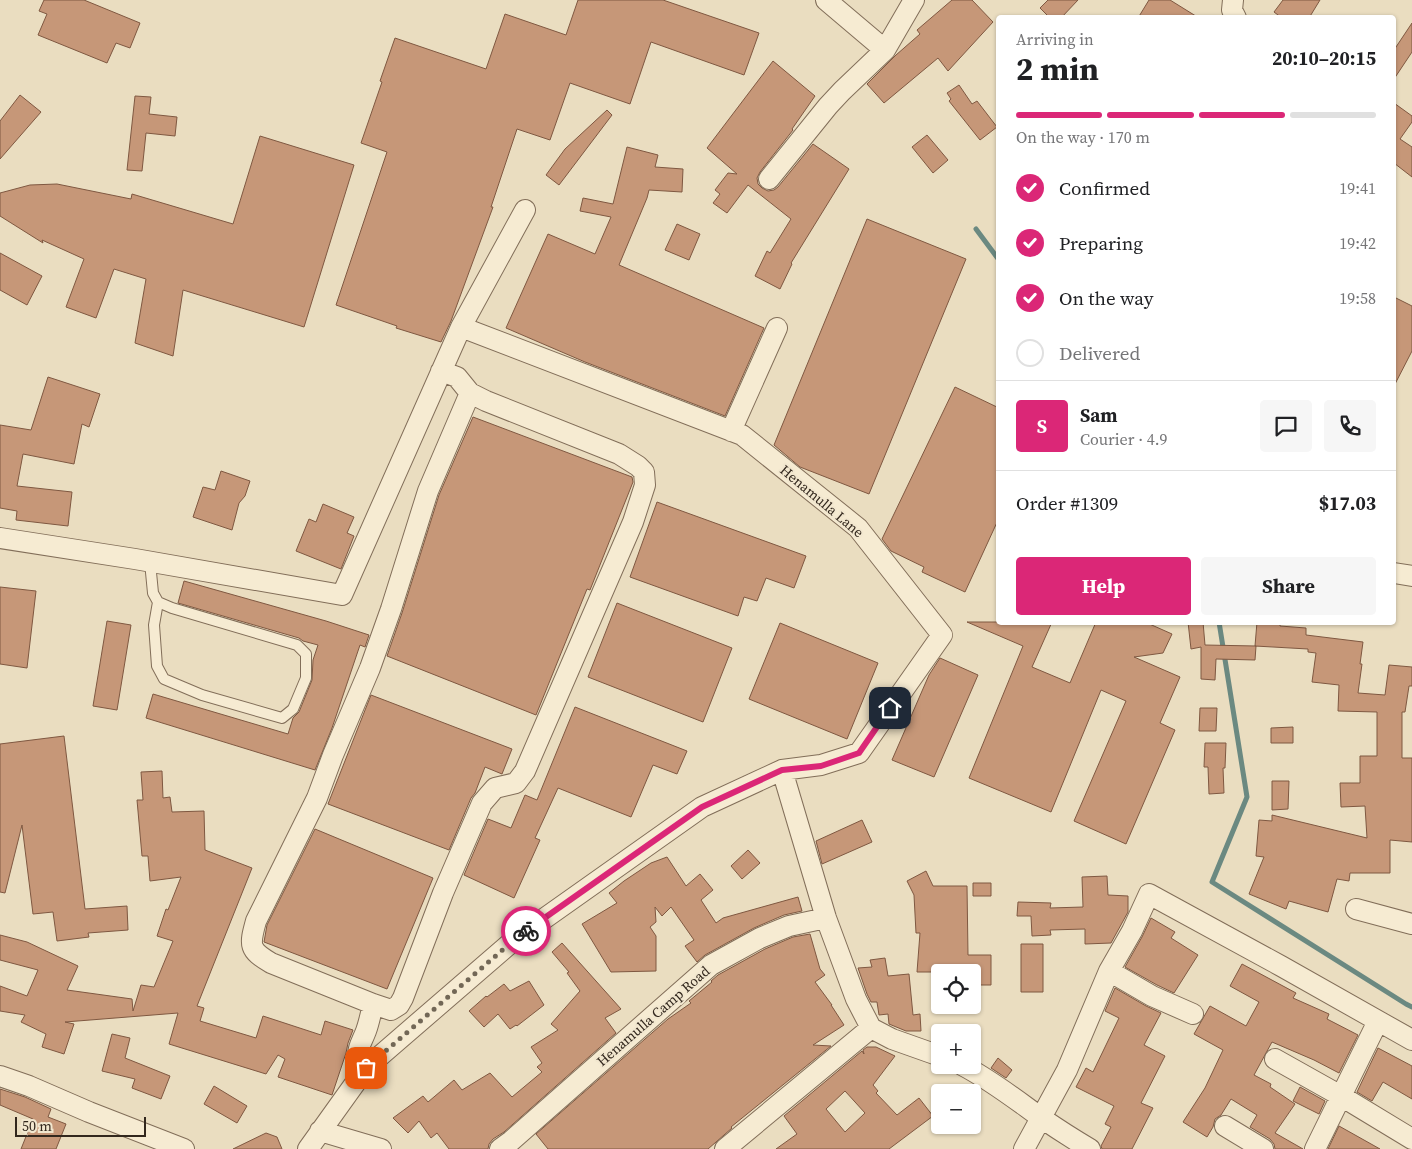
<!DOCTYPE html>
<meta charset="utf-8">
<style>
body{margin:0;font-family:"Source Serif 4",serif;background:#f6f6f6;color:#202124;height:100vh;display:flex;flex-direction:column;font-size:19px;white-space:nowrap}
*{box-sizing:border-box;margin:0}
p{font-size:16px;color:#757577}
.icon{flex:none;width:28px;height:28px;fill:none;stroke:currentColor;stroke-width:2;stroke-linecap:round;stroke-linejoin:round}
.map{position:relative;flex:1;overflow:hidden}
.drawer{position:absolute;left:996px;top:15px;width:400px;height:610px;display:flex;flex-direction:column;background:#fff;border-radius:5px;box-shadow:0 1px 4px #0004}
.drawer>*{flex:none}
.buttons{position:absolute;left:931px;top:964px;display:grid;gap:10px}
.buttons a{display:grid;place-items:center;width:50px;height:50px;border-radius:5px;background:#fff;box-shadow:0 1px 4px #0004;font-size:25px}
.scale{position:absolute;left:15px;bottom:12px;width:131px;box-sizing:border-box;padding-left:5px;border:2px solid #32271d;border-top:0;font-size:14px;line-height:18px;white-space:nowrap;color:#32271d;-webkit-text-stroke:4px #f2e7cf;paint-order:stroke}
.pin{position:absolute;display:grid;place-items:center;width:42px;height:42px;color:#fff;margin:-21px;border-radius:10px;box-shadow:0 2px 8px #0006}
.courier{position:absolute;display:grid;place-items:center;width:50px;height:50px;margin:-25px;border:4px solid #db2777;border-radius:50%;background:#fff;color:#222;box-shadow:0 1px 6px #0007}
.summary em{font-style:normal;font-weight:700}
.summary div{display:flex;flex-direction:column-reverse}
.summary{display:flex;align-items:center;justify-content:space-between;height:85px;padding:0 20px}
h1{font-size:32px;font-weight:700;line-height:38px}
.bar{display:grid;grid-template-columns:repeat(4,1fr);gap:8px 5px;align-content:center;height:60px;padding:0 20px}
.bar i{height:6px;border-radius:4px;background:#e0e0e0}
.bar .selected{background:#db2777}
.bar p{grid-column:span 4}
.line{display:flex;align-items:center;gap:12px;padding:0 20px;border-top:1px solid #e0e0e0}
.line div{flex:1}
.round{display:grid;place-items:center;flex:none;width:52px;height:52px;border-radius:5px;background:#f6f6f6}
ol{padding:0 20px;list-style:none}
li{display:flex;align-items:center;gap:15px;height:55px}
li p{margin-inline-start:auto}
li .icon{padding:5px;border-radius:50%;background:#db2777;color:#fff;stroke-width:4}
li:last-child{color:#757577}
li i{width:28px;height:28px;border:2px solid #e0e0e0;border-radius:50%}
.primary-button{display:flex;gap:10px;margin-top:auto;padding:10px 20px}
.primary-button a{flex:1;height:58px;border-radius:5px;background:#db2777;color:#fff;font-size:20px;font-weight:700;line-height:58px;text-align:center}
.primary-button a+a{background:#f6f6f6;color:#202124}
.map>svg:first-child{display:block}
</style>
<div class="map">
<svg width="1412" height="1149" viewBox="0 0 1412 1149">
<rect width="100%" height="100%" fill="#eaddc0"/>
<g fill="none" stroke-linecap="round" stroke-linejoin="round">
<!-- stream -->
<path stroke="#6b8981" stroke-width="5" d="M 976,229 L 999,260
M 1219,622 L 1247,797 L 1212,882 L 1406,1004 L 1412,1007"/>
</g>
<!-- building -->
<path fill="#c69778" stroke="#7f5841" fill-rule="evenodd" d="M 44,0 L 84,0 L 140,23 L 130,48 L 116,43 L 107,63 L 38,35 L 47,14 L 39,11 Z
M 578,0 L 663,0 L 759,33 L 744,75 L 651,42 L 630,104 L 570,83 L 550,140 L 517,129 L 491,207 L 493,207 L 451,321 L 441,342 L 396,328 L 397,326 L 336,305 L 387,152 L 361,143 L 382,82 L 380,81 L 395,38 L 486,69 L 505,14 L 566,35 Z
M 952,0 L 972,0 L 993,22 L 948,71 L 938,58 L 884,103 L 867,84 L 896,55 L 920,34 L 917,30 Z
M 1048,0 L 1078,0 L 1061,18 L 1050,18 L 1040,8 Z
M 1149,0 L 1170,0 L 1199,18 L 1138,18 Z
M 1283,0 L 1320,0 L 1309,18 L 1282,18 L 1274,12 Z
M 1412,23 L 1412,52 L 1394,79 L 1394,50 Z
M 773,61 L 815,96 L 792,129 L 793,130 L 760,172 L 757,178 L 758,184 L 762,188 L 768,191 L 774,190 L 778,187 L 813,144 L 849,169 L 791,263 L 792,264 L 780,289 L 755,276 L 767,251 L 770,253 L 791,219 L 748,185 L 727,213 L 713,203 L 720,194 L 715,190 L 728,173 L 737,174 L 707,148 Z
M 959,85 L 972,104 L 977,101 L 997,127 L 980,140 L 949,101 L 951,99 L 947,93 Z
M 20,95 L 41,112 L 0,159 L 0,121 Z
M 135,96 L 151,97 L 149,114 L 177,117 L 175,136 L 146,133 L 142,171 L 127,170 Z
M 1394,103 L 1412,116 L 1412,122 L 1400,139 L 1412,147 L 1412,177 L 1394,163 Z
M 607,110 L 612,115 L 559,185 L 546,175 L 565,149 Z
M 927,135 L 948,160 L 933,173 L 912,147 Z
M 260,136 L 354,165 L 304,327 L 183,290 L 173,356 L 135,343 L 146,279 L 114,269 L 96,318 L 66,307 L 84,259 L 42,240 L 43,243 L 0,216 L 0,193 L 30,185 L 57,184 L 131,199 L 132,194 L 233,224 Z
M 627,147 L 658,155 L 655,167 L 683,169 L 682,192 L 649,190 L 647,198 L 619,265 L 764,328 L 725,416 L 585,362 L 506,328 L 548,234 L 595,254 L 611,217 L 580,211 L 583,198 L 613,204 Z
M 867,219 L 966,259 L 869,494 L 800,467 L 774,445 Z
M 677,224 L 700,234 L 689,260 L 665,250 Z
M 0,253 L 42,276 L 27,305 L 0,290 Z
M 1394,297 L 1412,306 L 1412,351 L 1394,386 Z
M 48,377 L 100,394 L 89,427 L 82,424 L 74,464 L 23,454 L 17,486 L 72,492 L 68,526 L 16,520 L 17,511 L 0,508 L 0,425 L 31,430 Z
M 955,387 L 999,408 L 999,518 L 965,592 L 922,572 L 924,567 L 891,551 L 882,539 Z
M 473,417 L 632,477 L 633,482 L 590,590 L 587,589 L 536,715 L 387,656 L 402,613 L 439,495 Z
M 221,471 L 250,481 L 245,496 L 239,503 L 232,530 L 193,517 L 203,487 L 215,490 Z
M 657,502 L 806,556 L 794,588 L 766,578 L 757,601 L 744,597 L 738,616 L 630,577 Z
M 323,504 L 354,517 L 347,533 L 354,536 L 341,569 L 296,551 L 309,519 L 316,522 Z
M 184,581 L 326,621 L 369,635 L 365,647 L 360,645 L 332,728 L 315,770 L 146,718 L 153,694 L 288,734 L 293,718 L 299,712 L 312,680 L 313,660 L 318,645 L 303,641 L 299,638 L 178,603 Z
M 0,587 L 36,591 L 27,668 L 0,664 Z
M 617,603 L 732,648 L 703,722 L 588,677 Z
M 107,621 L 131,625 L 117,710 L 93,706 Z
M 967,622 L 1052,622 L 1032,667 L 1070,683 L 1096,622 L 1145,622 L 1172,634 L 1163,653 L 1134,657 L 1180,677 L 1160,723 L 1175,730 L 1126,844 L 1074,821 L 1126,701 L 1101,690 L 1051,812 L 969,778 L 1023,646 Z
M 1188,622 L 1203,622 L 1205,645 L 1256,646 L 1255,660 L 1216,659 L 1215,680 L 1201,679 L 1201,647 L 1191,649 Z
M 1257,622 L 1280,624 L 1280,626 L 1306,628 L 1306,635 L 1363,642 L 1360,664 L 1362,664 L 1358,693 L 1385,695 L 1389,665 L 1412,667 L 1412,686 L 1409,686 L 1405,712 L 1402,712 L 1402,758 L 1412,758 L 1412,842 L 1390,840 L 1390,873 L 1350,873 L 1349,881 L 1337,879 L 1328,912 L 1289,901 L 1286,909 L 1249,894 L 1264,857 L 1256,856 L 1259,820 L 1272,821 L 1272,815 L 1367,838 L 1365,806 L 1341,807 L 1340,783 L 1360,783 L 1360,756 L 1377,756 L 1377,712 L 1338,711 L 1339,685 L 1312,682 L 1316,653 L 1308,652 L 1308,649 L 1255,646 Z
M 780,623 L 878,663 L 847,739 L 749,699 Z
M 940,658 L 978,675 L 934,777 L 892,760 L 929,675 Z
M 371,695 L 512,749 L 502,774 L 485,767 L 475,793 L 471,798 L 449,850 L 328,804 Z
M 575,707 L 687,751 L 677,774 L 653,765 L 631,817 L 558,788 L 535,838 L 540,840 L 514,898 L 464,875 L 488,819 L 511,828 L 525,795 L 537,800 Z
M 1200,708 L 1217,708 L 1216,731 L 1199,731 Z
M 1293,727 L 1293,743 L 1271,743 L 1271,728 Z
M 64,736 L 85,909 L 127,906 L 128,930 L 88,933 L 89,937 L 57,941 L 53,912 L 33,914 L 22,825 L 5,893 L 0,892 L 0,744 Z
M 1205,743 L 1226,743 L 1225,768 L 1223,768 L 1224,793 L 1209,794 L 1208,767 L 1204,767 Z
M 162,771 L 163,798 L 170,797 L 172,812 L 204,811 L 205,850 L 252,868 L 197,1006 L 204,1008 L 200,1021 L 256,1038 L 263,1016 L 321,1035 L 325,1021 L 353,1030 L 348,1043 L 346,1053 L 332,1095 L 278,1077 L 285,1059 L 278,1055 L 266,1074 L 169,1044 L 178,1013 L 65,1022 L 74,1024 L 64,1054 L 42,1047 L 46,1034 L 21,1022 L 25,1015 L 0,1011 L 0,986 L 27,996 L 38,970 L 0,960 L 0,935 L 27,942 L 78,966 L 67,990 L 132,999 L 133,1011 L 141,985 L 154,987 L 173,941 L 157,936 L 166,909 L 168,910 L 181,877 L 150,881 L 148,856 L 142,856 L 137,800 L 143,800 L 141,772 Z
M 1272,781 L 1289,781 L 1288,809 L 1272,810 Z
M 862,820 L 872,842 L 822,864 L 816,841 Z
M 315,829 L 433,878 L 387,989 L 264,942 L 267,925 Z
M 748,850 L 760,863 L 742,879 L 731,866 Z
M 667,857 L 686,886 L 700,874 L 713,890 L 701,900 L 716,923 L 723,918 L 798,897 L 802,911 L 784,915 L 754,928 L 705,955 L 697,962 L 685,946 L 694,940 L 671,907 L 662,916 L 655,907 L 656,922 L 650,927 L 656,936 L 656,971 L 611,972 L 582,924 L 617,903 L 609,893 L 624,881 L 651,863 Z
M 926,871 L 933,886 L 967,886 L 968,955 L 991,955 L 991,985 L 972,985 L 972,972 L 917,972 L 920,933 L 916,933 L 914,895 L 907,881 Z
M 1107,876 L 1108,895 L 1128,896 L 1128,912 L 1111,943 L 1085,944 L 1085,929 L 1050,930 L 1051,935 L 1032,936 L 1031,916 L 1017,916 L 1018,902 L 1051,903 L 1050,908 L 1083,907 L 1082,877 Z
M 973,883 L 991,883 L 991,896 L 973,896 Z
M 1151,918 L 1175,932 L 1171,938 L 1198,955 L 1174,993 L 1157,985 L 1125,967 L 1142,937 Z
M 810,934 L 820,969 L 825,975 L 815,982 L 832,1005 L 831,1005 L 844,1025 L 813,1045 L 831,1046 L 731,1127 L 732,1128 L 708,1149 L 548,1149 L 536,1134 L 668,1019 L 691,1003 L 689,1001 L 712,982 L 711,981 L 718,975 L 765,949 L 793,937 Z
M 562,943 L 621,1009 L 605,1018 L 616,1033 L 504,1132 L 493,1139 L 489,1144 L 488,1149 L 449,1149 L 437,1133 L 431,1138 L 419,1121 L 408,1133 L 393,1118 L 423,1096 L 428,1102 L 454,1080 L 462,1090 L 490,1073 L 512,1097 L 542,1072 L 537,1067 L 542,1063 L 531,1047 L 558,1030 L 551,1024 L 580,991 L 567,973 L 569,972 L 552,952 Z
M 1021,944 L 1043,944 L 1043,992 L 1021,992 Z
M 885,958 L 888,976 L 909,974 L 913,1015 L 920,1014 L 921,1031 L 906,1031 L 889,1024 L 888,1014 L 879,1015 L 877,1002 L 871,1002 L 867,994 L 858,968 L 872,967 L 870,960 Z
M 1242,964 L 1296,993 L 1293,998 L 1329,1014 L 1327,1019 L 1358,1035 L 1339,1073 L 1314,1060 L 1272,1042 L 1254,1075 L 1271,1084 L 1270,1087 L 1295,1104 L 1275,1133 L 1303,1149 L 1275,1149 L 1274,1144 L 1270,1139 L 1250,1127 L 1257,1115 L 1231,1099 L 1221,1115 L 1215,1119 L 1213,1127 L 1207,1137 L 1183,1122 L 1205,1088 L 1223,1050 L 1194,1034 L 1210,1006 L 1246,1026 L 1259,1002 L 1230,986 Z
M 529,981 L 544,1005 L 517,1026 L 516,1025 L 510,1029 L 498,1014 L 484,1027 L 469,1011 L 486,996 L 487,997 L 504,984 L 510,991 Z
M 1115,988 L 1146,1006 L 1161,1013 L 1144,1045 L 1165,1056 L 1141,1103 L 1153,1108 L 1132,1149 L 1102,1149 L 1101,1146 L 1111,1127 L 1105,1124 L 1114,1106 L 1076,1087 L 1086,1068 L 1093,1072 L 1119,1018 L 1105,1011 Z
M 112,1034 L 130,1038 L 125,1058 L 170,1076 L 161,1099 L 132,1088 L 135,1079 L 102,1071 Z
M 867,1047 L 876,1047 L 895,1056 L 873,1085 L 878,1091 L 876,1093 L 897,1115 L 919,1098 L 933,1116 L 889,1149 L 776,1149 L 797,1134 L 784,1116 L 862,1051 L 864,1054 L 863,1050 ZM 845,1091 L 865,1113 L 845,1132 L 826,1109 Z
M 1378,1048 L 1412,1066 L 1412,1099 L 1383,1082 L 1372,1101 L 1357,1092 Z
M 998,1058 L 1012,1070 L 1006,1078 L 991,1068 Z
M 214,1086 L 247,1106 L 237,1123 L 204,1104 Z
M 1300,1087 L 1325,1101 L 1319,1114 L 1293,1101 Z
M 0,1089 L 25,1097 L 51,1109 L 48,1117 L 66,1124 L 56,1149 L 21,1149 L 33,1119 L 0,1105 Z
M 1339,1126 L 1380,1149 L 1328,1149 Z
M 266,1133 L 277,1137 L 282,1149 L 233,1149 Z"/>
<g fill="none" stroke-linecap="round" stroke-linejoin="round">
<!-- service casing -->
<g stroke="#826e59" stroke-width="12">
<path id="service" d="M 150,562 L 153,593 L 158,602 L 154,625 L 157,666 L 164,679 L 202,695 L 282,718 L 293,709 L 306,678 L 306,654 L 297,645 L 172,608 L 158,602"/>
</g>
<!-- minor casing -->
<g stroke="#826e59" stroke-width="22">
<path id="minor" d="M 826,0 L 885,50
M 1233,0 L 1232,10 L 1236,18
M 769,179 L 828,106 L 842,91 L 885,50 L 914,0
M 441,371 L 457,377 L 470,393 L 486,401 L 619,454 L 638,466 L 644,472 L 645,485 L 633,522 L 525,771 L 516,783 L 495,788 L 482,803 L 443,893 L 403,998 L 399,1005 L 391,1010 L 373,1004 L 271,963 C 249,950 249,946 256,921 L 317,798 L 333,755 L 370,668 L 391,609 L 428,491 L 470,393
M 731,431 L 777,328
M 0,538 L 135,559 L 342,595 L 461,327 L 525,210
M 1394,573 L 1412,576
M 782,770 L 826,918 L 856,999 L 871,1028 L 892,1039 L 940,1056
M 1356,909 L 1412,924
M 1109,971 L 1152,996 L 1193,1014
M 1275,1059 L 1341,1096 L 1412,1139
M 962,1065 C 991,1080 1015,1099 1040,1117 C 1056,1128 1073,1139 1090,1149
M 366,1068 C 352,1053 360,1047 366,1031 C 369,1023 371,1013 373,1004
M 0,1076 L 29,1086 L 89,1112 L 184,1149
M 1225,1126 L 1263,1149
M 320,1131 L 381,1149
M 308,1149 L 366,1068 L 514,940 L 702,807 L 782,770 L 821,765 L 859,753 L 942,635 L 858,528 L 742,435 L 461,327
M 500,1149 L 511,1141 L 711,965 L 760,938 L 789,926 L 826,918
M 725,1149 L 871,1028
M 1024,1149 L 1067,1070 L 1109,971 L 1132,931 L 1149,894 L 1281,966 L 1412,1040
M 1315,1149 L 1378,1021"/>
</g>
<!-- service -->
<use href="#service" stroke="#f6ebd2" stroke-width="10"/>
<!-- minor -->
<use href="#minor" stroke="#f6ebd2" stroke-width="20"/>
</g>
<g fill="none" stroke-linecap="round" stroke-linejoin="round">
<!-- done -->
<path stroke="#726756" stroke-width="5" stroke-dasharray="0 9" d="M 366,1068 L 514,940 L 526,931"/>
<!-- route -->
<path stroke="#db2777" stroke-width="6" d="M 526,931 L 702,807 L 782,770 L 821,766 L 859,753 L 890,708"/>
</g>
<g text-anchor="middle" stroke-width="4" stroke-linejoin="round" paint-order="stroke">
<!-- street labels -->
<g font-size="14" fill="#32271d" stroke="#f2e7cf">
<text transform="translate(822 501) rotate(40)" y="5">Henamulla Lane</text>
<text transform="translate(653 1016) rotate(-41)" y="5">Henamulla Camp Road</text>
</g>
</g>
</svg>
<div class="buttons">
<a><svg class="icon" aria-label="locate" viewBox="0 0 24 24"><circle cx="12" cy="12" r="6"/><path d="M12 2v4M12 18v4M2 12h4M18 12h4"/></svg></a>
<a>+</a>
<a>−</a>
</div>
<div class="scale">50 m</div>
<div class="pin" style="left:366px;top:1068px;background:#ea580c"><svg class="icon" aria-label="bag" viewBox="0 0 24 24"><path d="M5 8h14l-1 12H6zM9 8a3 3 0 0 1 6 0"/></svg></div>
<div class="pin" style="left:890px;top:708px;background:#1f2937"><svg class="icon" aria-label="home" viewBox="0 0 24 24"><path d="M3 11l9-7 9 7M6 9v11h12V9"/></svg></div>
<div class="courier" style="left:526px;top:931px"><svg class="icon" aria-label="bike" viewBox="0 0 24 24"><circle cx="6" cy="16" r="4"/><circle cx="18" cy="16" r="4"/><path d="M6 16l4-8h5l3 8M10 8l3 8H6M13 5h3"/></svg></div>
<section class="drawer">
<div class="summary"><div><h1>2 min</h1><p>Arriving in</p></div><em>20:10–20:15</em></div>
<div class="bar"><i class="selected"></i><i class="selected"></i><i class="selected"></i><i></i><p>On the way · 170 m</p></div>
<ol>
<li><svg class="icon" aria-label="check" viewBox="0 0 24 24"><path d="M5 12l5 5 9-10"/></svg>Confirmed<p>19:41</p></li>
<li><svg class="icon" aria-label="check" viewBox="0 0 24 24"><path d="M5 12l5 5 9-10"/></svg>Preparing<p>19:42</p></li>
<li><svg class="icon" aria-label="check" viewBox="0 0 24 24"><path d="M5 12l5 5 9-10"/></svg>On the way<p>19:58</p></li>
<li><i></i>Delivered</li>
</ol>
<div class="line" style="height:90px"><b class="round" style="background:#db2777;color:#fff">S</b><div><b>Sam</b><p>Courier · 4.9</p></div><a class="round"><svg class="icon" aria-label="chat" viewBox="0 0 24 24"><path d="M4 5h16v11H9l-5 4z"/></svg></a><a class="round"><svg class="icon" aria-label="phone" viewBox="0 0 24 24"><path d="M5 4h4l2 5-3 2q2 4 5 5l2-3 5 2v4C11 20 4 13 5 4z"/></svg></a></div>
<div class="line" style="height:65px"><div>Order #1309</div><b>$17.03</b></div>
<div class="primary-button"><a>Help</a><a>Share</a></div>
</section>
</div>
